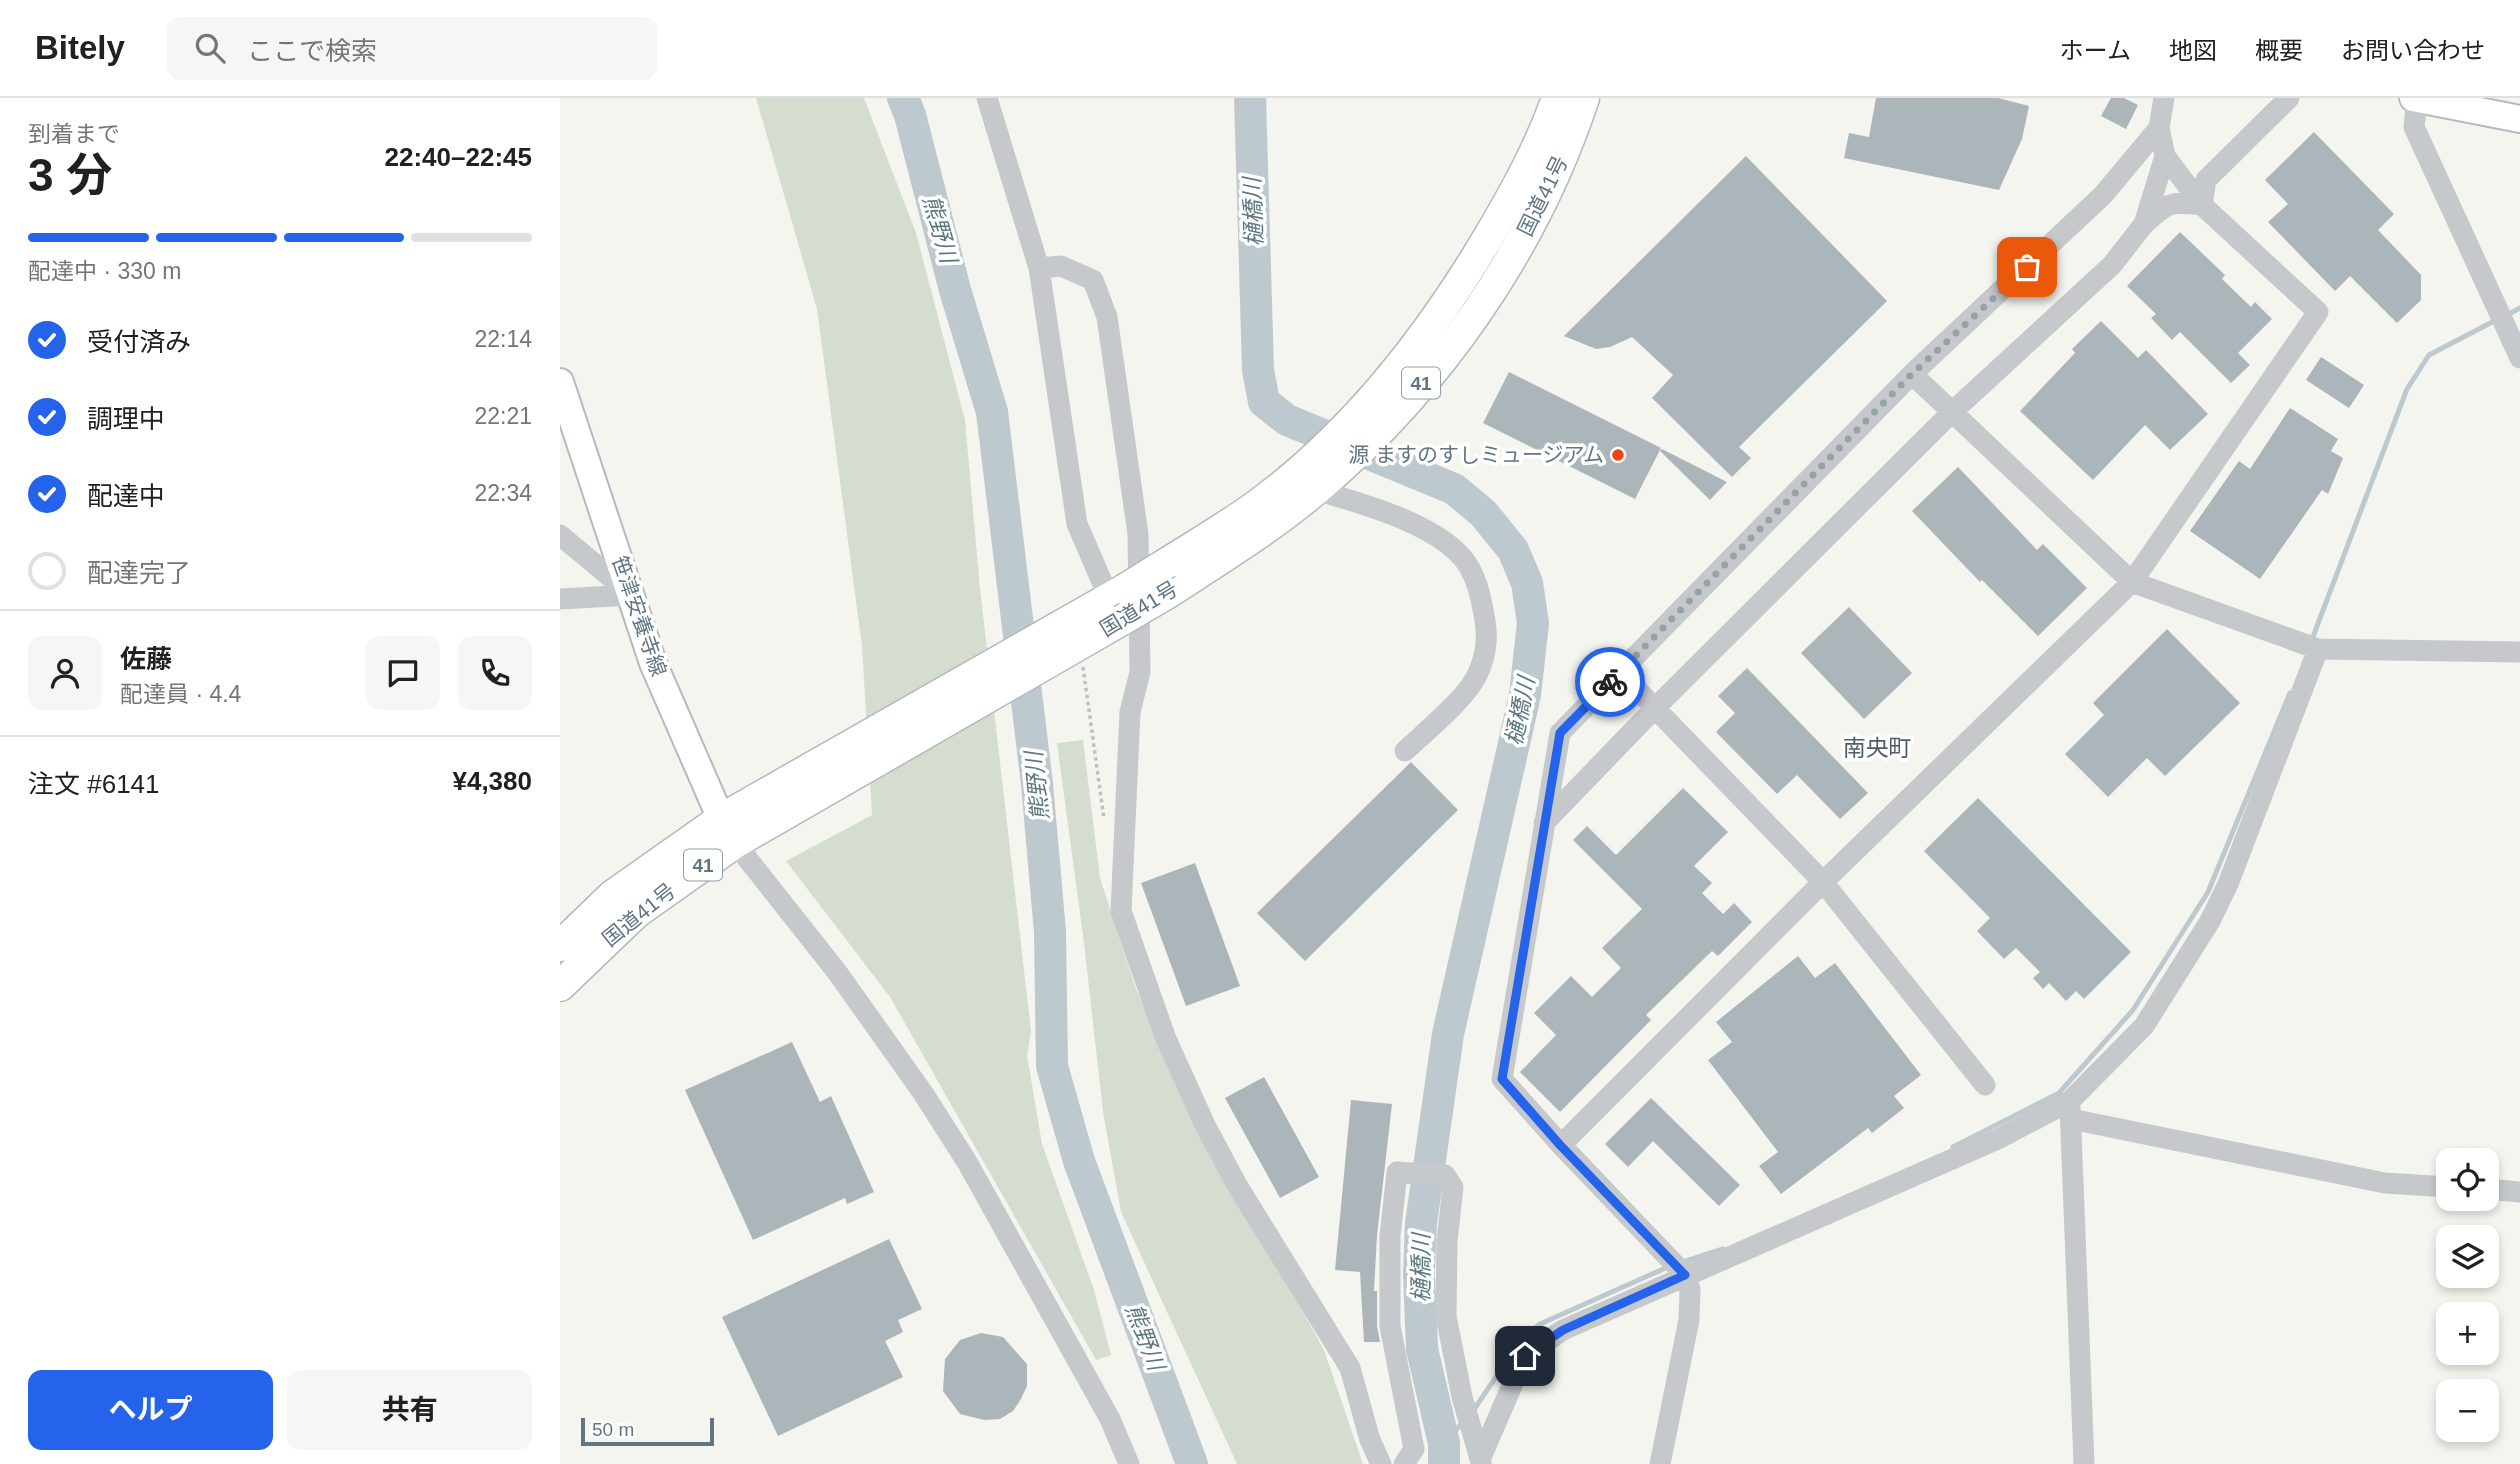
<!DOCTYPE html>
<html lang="ja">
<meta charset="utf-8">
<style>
body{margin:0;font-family:Helvetica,"Noto Sans JP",sans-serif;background:#f6f6f6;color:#202124;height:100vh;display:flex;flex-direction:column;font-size:26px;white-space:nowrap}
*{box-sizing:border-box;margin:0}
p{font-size:23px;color:#757577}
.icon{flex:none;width:38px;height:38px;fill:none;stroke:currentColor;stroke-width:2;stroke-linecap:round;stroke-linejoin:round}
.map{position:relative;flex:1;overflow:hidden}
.panel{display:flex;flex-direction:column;background:#fff;width:560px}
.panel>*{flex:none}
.buttons{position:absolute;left:1876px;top:1050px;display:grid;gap:14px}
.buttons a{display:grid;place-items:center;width:63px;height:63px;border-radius:14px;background:#fff;box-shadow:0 4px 10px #0003;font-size:35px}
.scale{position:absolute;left:21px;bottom:18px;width:133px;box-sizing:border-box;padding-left:7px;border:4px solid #617584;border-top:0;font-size:19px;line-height:24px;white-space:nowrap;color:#617584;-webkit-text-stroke:5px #fff;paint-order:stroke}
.pin{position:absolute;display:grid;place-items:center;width:60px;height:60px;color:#fff;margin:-30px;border-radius:14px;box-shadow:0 4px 10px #0006}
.courier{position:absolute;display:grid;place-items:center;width:70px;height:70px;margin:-35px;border:5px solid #2563eb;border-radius:50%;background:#fff;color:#222;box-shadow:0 2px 9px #0007}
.summary em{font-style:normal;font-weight:700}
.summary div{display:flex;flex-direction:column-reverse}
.summary{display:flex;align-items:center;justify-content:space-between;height:119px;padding:0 28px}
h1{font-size:46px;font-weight:700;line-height:52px}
.bar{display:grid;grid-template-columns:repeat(4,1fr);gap:10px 7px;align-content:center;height:84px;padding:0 28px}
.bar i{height:9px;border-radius:5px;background:#e0e0e0}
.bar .current{background:#2563eb}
.bar p{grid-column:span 4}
.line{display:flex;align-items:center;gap:18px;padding:0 28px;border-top:2px solid #e0e0e0}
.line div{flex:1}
.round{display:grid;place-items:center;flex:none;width:74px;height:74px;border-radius:14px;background:#f6f6f6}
ol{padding:0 28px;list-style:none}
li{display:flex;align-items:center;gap:21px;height:77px}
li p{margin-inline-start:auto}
li .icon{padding:7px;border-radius:50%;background:#2563eb;color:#fff;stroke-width:4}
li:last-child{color:#757577}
li i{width:38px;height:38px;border:4px solid #e0e0e0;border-radius:50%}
.button{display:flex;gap:14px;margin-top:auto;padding:14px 28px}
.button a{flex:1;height:80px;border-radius:14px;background:#2563eb;color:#fff;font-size:28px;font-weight:700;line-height:80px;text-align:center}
.button a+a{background:#f6f6f6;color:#202124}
header{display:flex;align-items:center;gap:42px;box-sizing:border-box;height:98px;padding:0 35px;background:#fff;border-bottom:2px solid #e0e0e0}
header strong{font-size:33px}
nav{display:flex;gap:38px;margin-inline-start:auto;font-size:24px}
.search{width:490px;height:63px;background:#f6f6f6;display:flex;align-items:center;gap:18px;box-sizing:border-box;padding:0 24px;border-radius:14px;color:#757577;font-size:26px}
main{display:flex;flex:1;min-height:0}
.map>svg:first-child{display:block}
</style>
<header>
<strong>Bitely</strong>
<div class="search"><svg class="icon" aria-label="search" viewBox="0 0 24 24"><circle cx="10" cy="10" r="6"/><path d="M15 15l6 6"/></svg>ここで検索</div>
<nav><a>ホーム</a><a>地図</a><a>概要</a><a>お問い合わせ</a></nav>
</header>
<main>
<section class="panel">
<div class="summary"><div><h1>3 分</h1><p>到着まで</p></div><em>22:40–22:45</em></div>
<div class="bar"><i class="current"></i><i class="current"></i><i class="current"></i><i></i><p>配達中 · 330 m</p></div>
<ol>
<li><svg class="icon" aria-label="check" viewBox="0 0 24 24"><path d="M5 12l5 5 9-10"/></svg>受付済み<p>22:14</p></li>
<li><svg class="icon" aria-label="check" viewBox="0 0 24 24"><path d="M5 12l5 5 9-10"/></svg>調理中<p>22:21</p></li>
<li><svg class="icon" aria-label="check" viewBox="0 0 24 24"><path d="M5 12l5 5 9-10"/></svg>配達中<p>22:34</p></li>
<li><i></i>配達完了</li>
</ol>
<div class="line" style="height:126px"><a class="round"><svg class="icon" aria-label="person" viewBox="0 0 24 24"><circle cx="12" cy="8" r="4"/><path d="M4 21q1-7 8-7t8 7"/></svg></a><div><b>佐藤</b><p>配達員 · 4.4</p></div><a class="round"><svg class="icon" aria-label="chat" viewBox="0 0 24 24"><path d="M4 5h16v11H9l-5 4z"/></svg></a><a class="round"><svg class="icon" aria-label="phone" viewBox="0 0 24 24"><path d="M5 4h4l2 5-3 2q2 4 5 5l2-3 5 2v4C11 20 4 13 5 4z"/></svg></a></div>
<div class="line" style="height:91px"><div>注文 #6141</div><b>¥4,380</b></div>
<div class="button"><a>ヘルプ</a><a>共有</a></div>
</section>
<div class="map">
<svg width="1960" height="1366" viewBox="0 0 1960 1366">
<rect width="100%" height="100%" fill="#f5f5f0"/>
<!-- green -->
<path fill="#d5ddd1" d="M 196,0 L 304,0 L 356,135 L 405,322 L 420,491 L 471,933 L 467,957 L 482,1046 L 534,1192 L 551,1257 L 536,1262 L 330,899 L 226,763 L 312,717 L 302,548 L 257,211 Z
M 523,642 L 540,780 L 576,891 L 633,1016 L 764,1252 L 803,1366 L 677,1366 L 561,1114 L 543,1014 L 524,845 L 497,645 Z"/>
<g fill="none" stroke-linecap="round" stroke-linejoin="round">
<!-- stream -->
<path stroke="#bdc9ce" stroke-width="5" d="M 1947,217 L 1960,210
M 1751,544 L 1847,291 L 1869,257 L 1938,221
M 1393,1049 L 1499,995 L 1573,912 L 1648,794 L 1730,595
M 1120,1165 L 1163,1151
M 913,1313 L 961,1242 L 980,1226 L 1110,1168
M 884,1345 L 902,1325"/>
<!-- river -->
<path stroke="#bdc9ce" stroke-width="32" d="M 343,0 L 350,17 L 395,192 L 432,314 L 477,686 L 490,834 L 492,968 L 519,1063 L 632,1366
M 690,0 L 698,272 L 704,304 L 727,322 L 894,391 L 923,415 L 953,452 L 967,485 L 973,525 L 965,597 L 888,936 L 861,1125 L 859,1176 L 862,1251 L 884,1345 L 884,1366"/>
</g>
<!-- building -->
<path fill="#acb5b9" d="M 1316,0 L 1438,0 L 1469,8 L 1462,41 L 1439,92 L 1284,60 L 1289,35 L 1309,39 Z
M 1551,0 L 1564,0 L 1578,7 L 1566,31 L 1541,18 Z
M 1754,34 L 1834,116 L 1818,132 L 1861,177 L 1861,202 L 1837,225 L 1790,178 L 1775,193 L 1708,124 L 1728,106 L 1705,82 Z
M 1186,58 L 1327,203 L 1179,349 L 1191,360 L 1172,379 L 1092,300 L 1113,277 L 1072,239 L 1050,249 L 1036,251 L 1004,238 Z
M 1620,134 L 1665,177 L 1662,181 L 1691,209 L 1695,204 L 1712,221 L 1678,255 L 1690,267 L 1671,285 L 1620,234 L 1612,242 L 1591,220 L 1596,216 L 1567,188 Z
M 1541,223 L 1578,260 L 1586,252 L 1648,316 L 1610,352 L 1585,327 L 1533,382 L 1460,313 L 1515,255 L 1512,251 Z
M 1761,259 L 1804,287 L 1789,310 L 1746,282 Z
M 949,274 L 1101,350 L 1075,401 L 923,325 Z
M 1730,310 L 1778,341 L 1771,353 L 1783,360 L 1768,396 L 1762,392 L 1700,481 L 1630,433 L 1679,363 L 1690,371 Z
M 1102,351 L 1167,384 L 1150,402 L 1100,353 Z
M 1398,369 L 1477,452 L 1483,446 L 1527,490 L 1478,538 L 1422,482 L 1420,484 L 1352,413 Z
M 1289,509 L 1352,575 L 1304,621 L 1241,555 Z
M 1607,531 L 1680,605 L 1605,678 L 1587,660 L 1548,699 L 1505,656 L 1544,617 L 1533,605 Z
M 1187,570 L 1308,695 L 1280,721 L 1237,677 L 1217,696 L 1156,634 L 1175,615 L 1158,598 Z
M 851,664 L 898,712 L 745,863 L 697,815 Z
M 1123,690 L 1168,734 L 1134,768 L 1152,785 L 1142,795 L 1163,816 L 1174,805 L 1192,824 L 1158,858 L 1152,853 L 1086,917 L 1091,922 L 1000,1014 L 960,974 L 996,937 L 974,915 L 1011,878 L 1032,899 L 1061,870 L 1042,850 L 1082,811 L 1013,742 L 1027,728 L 1056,757 Z
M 1418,700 L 1571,854 L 1524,901 L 1516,893 L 1506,903 L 1489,885 L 1483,891 L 1473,880 L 1480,874 L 1456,850 L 1444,861 L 1417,833 L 1430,820 L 1364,753 Z
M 635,765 L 680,888 L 626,908 L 581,785 Z
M 1238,858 L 1255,880 L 1275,865 L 1361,977 L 1334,998 L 1344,1010 L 1312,1035 L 1308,1030 L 1221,1096 L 1199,1068 L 1218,1054 L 1148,962 L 1172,944 L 1156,924 Z
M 232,944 L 260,1004 L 271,998 L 314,1094 L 287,1106 L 285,1100 L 193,1142 L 125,992 Z
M 704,979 L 759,1079 L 720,1100 L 665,1000 Z
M 1091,1000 L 1180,1087 L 1159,1108 L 1093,1043 L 1068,1069 L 1045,1046 Z
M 791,1002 L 832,1006 L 817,1137 L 814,1193 L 817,1193 L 817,1228 L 820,1244 L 804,1244 L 800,1174 L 775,1172 Z
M 329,1141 L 362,1211 L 338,1222 L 343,1234 L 325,1243 L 343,1279 L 218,1338 L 162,1219 Z
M 421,1235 L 443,1239 L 467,1266 L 467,1288 L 461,1301 L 453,1313 L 440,1321 L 424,1322 L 400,1316 L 383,1293 L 385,1261 L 400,1242 Z"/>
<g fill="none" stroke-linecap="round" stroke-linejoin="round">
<!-- major casing -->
<g stroke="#b6babe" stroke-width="30">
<path id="major" d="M 1853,0 L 1960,21
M 0,284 L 93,565 L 161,721 L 170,737"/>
</g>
<!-- highway casing -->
<g stroke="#b5b9bc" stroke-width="33">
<path id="highway" d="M 607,465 C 637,446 668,428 697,407 C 794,336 868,241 929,138 C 955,94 980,49 997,0
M 608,495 C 659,462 711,430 757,391 C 878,289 974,151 1024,0
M 0,848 L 53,797 L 161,721 L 565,491
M 0,888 L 76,815 L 175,745 L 562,522"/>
</g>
<!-- path -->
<path stroke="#bdbfc1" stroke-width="3.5" stroke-dasharray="3.5 3.5" stroke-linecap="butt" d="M 523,569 L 544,721"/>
<!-- minor -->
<path stroke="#c6c9cc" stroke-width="21" d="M 427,0 L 479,170 L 517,426 L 549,500
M 1857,1 L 1854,29 L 1960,260
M 1584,126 C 1608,105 1609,103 1642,107 L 1646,82 L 1729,0
M 479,170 L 501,168 L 533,182 L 547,219 L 578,436 L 580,574 L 570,614 L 561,813 L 606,941 L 646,1029 L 677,1087 L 790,1270 L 810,1342 L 821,1366
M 1352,276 L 1572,484 L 1758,551 L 1960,554
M 756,392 C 800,405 870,424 901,458 C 914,472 920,494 923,512 C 928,534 928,553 918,575 C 909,598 865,634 845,653
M 0,437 L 72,497
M 0,501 L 72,497
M 1060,574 L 1263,784 L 1425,987
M 984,725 L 1096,609 L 1391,315 L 1552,167 L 1584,126 L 1605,58 L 1599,30 L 1604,0
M 175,745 L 277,874 L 363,995 L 407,1064 L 550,1321 L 569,1366
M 1510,1008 L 1524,1366
M 1511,1021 L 1825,1085 L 1888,1089
M 1001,1047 L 1263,784 L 1572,484 L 1758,214 L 1642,107 L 1605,58
M 1927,1091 L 1960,1094
M 921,1359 L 965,1258 L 1003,1232 L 1438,1041 L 1510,1003 L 1584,928 L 1650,823 L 1668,786 L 1758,551
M 844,1366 L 854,1351 L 830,1228 L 830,1138 L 837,1074 L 885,1077 L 893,1089 L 887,1143 L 886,1218 L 902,1299 L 921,1364
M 1100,1366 L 1129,1222 L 1130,1191 L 1125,1177 L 1001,1047 L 942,981 L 1000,635 L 1352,276 L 1543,97 L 1599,30"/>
<!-- major -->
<use href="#major" stroke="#fff" stroke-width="26"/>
<!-- highway -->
<use href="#highway" stroke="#fff" stroke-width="30"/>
<!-- highway-bridge casing -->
<g stroke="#b5b9bc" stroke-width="33" stroke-linecap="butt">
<path id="highway-bridge" d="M 565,491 L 607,465
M 562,522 L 608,495"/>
</g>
<!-- highway-bridge -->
<use href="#highway-bridge" stroke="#fff" stroke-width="30"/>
</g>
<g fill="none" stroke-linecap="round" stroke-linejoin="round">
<!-- done -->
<path stroke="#95a2aa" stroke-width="7" stroke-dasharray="0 12.6" d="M 1050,584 L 1352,276 L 1467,169"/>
<!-- route -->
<path stroke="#2563eb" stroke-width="9" d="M 965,1258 L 1003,1232 L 1125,1177 L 1000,1047 L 942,981 L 1000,635 L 1050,584"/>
</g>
<!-- markers -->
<circle fill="#f34111" stroke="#fff" stroke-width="2.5" cx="1058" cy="357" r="7"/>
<g text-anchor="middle" stroke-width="7" stroke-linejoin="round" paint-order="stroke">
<!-- shield labels -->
<g fill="#fff" stroke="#909ea9" stroke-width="2">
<rect x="842" y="269.5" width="38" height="31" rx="5"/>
<rect x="124" y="751.5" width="38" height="31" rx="5"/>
</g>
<g font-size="19" font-weight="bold" fill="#617584">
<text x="861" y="292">41</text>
<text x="143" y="774">41</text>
</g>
<!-- street labels -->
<g font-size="21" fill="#617584" stroke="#fff">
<text transform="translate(983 98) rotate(-64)" y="7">国道41号</text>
<text transform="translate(579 511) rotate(-31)" y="7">国道41号</text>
<text transform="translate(79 518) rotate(71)" y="7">笹津安養寺線</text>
<text transform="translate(79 817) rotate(-39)" y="7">国道41号</text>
</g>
<!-- poi labels -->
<g font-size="21" fill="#617584" stroke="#fff" text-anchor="end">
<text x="1044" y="364">源 ますのすしミュージアム</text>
</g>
<!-- water labels -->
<g font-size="23" font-style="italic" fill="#5c7882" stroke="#fff">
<text transform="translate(693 114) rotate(-92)" y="8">樋橋川</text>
<text transform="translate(380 131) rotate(74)" y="8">熊野川</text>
<text transform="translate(960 613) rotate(-79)" y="8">樋橋川</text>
<text transform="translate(477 688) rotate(-96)" y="8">熊野川</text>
<text transform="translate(861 1170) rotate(-90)" y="8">樋橋川</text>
<text transform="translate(585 1239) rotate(69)" y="8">熊野川</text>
</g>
<!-- neighbourhood labels -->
<g font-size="23" fill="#4f5e68" stroke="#fff">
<text x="1317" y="658">南央町</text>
</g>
</g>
</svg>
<div class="buttons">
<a><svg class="icon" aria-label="locate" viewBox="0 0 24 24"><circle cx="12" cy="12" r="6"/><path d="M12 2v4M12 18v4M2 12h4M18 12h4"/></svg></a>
<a><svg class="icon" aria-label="layers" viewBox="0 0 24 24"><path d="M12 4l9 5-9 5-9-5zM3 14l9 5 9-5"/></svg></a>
<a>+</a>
<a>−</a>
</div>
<div class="scale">50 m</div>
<div class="pin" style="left:1467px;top:169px;background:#ea580c"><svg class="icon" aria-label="bag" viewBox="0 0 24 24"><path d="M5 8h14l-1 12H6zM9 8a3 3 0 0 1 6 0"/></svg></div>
<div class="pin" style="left:965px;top:1258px;background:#1f2937"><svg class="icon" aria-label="home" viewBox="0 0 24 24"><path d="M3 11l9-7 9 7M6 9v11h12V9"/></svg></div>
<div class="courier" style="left:1050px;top:584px"><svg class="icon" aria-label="bike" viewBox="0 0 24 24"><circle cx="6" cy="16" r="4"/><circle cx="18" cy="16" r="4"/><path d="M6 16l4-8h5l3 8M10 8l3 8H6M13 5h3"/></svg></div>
</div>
</main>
